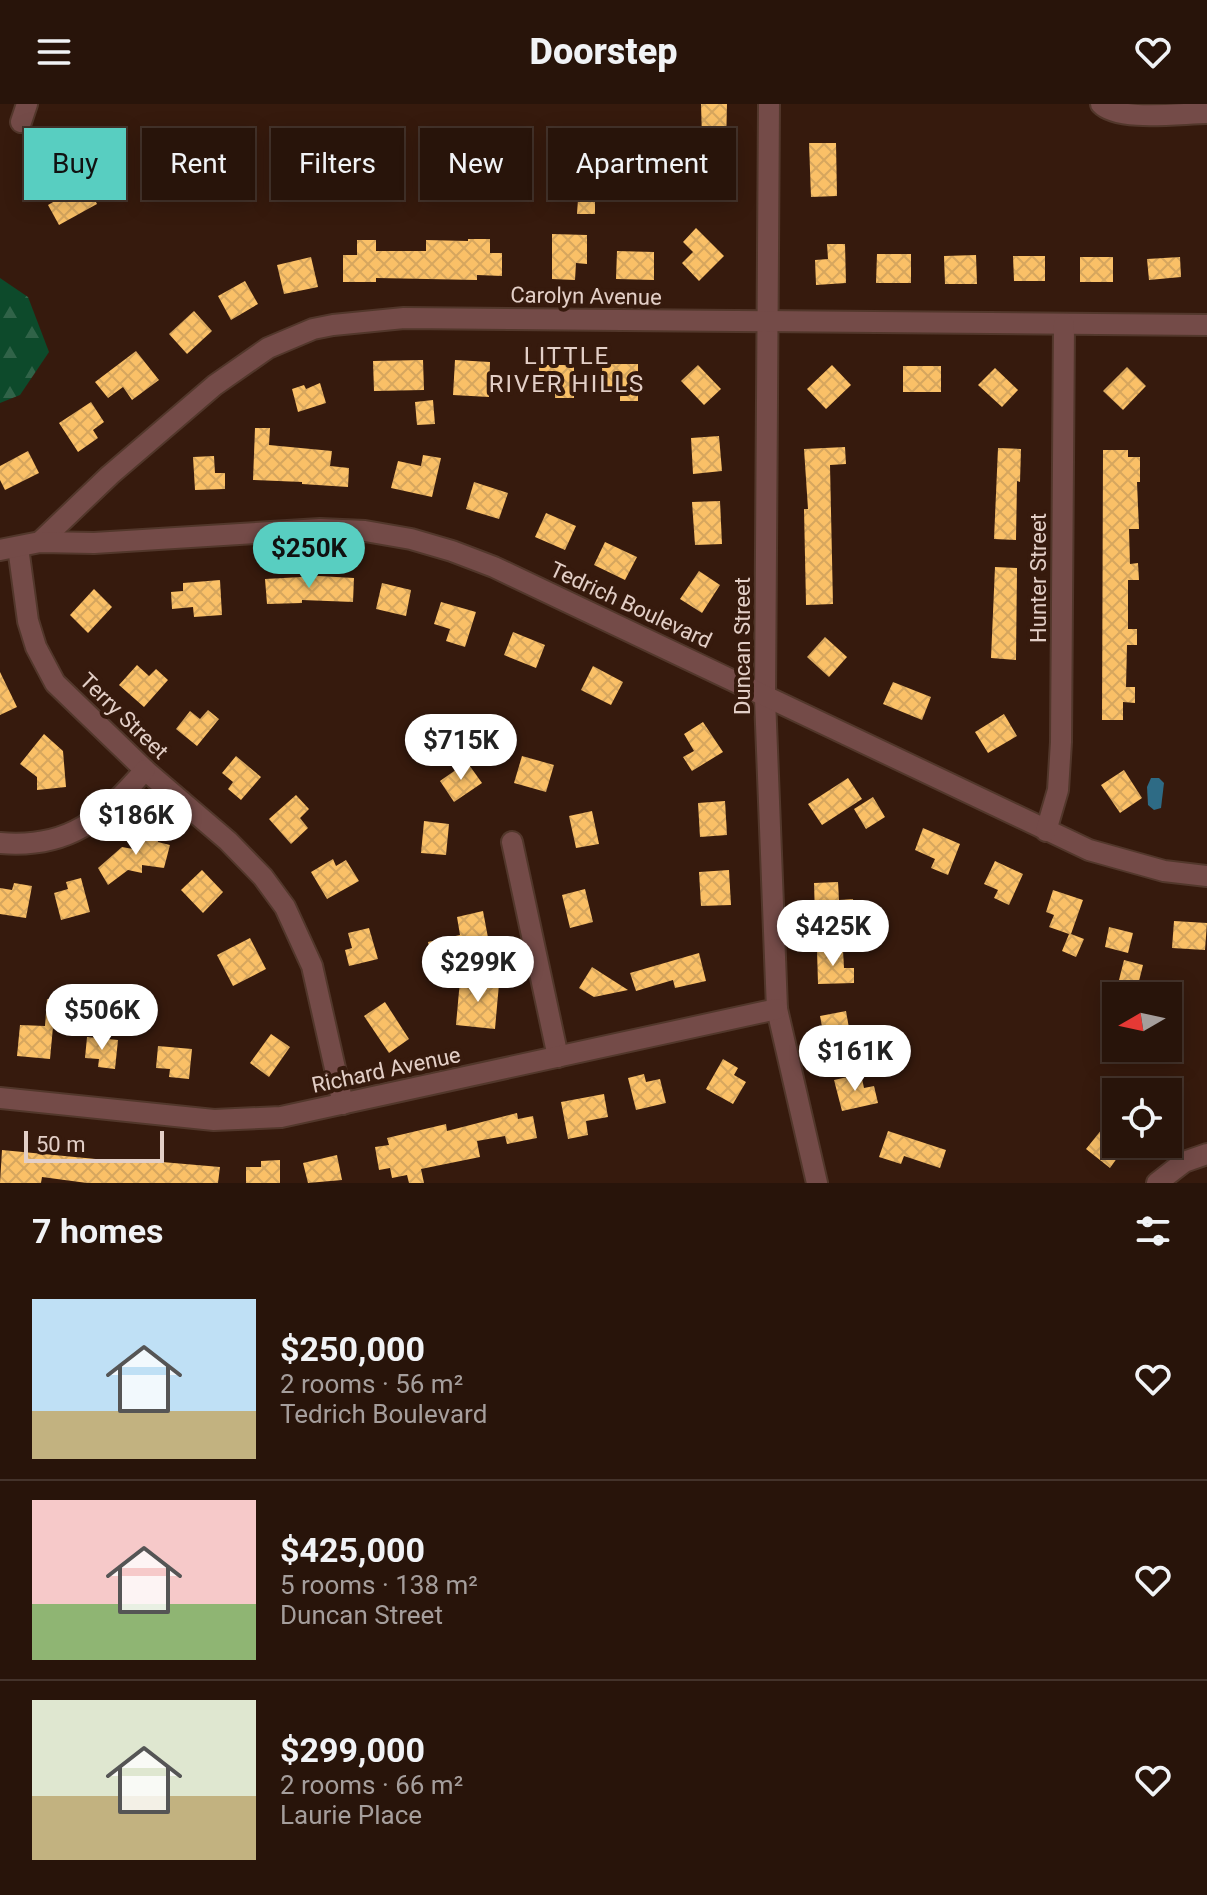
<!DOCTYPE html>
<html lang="en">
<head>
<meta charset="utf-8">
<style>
	body { margin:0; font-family:Roboto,sans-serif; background:#342118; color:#f1f3f6; height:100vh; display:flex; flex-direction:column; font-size:30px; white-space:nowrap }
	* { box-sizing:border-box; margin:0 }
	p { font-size:26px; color:#a59e9c }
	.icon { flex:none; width:44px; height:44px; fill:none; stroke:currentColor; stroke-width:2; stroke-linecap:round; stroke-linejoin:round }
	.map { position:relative; height:1079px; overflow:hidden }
	.sheet { display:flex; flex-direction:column; background:#28140a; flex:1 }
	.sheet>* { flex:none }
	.guide { position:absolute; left:24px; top:24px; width:800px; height:72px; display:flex; gap:16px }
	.needle { width:52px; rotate:261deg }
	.fabs { position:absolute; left:1102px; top:878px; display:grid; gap:16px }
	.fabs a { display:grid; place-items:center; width:80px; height:80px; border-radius:0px; background:#28140a; box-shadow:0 4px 20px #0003,0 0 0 2px #44332b; font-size:40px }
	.scale { position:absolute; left:24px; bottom:20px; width:140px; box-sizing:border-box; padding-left:8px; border:4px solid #e3cfc7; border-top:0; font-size:22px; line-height:28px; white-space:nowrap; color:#e3cfc7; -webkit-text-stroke:6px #361a0d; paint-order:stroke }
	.price { position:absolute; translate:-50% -68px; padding:0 18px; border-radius:28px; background:#fff; color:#222; font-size:26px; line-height:52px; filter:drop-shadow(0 2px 4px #0008) }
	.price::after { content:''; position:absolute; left:50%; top:48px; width:24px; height:18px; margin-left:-12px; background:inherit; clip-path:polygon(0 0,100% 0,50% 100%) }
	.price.selected { background:#58cec1; color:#111 }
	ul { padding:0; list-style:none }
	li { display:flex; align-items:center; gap:24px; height:200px; padding:0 32px }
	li+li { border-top:2px solid #44332b }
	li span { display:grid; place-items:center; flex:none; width:224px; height:160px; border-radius:0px; color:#555 }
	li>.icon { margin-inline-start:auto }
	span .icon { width:96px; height:96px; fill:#fffc; stroke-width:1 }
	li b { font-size:34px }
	h2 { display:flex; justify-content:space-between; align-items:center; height:96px; padding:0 32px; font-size:34px }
	.chip { padding:0 28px; border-radius:0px; background:#28140a; box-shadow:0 4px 20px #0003,0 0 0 2px #44332b; font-size:28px; line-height:72px }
	.chip.selected { background:#58cec1; color:#111 }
	header { display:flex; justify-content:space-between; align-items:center; height:104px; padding:0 32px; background:#28140a; font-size:36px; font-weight:800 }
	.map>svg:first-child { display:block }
	.forest { fill:url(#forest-firs) }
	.water { fill:#2e6b85 }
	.building { fill:url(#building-cross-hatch) }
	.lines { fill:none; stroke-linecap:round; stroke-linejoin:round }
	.minor-casing { stroke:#52372b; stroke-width:24 }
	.minor { stroke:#744b48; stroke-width:20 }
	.labels { text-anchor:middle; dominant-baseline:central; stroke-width:8; stroke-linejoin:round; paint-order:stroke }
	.street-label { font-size:22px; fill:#e3cfc7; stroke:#361a0d }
	.neighbourhood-label { font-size:24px; letter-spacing:2px; fill:#e3cfc7; stroke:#361a0d }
</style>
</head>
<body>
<header><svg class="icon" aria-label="menu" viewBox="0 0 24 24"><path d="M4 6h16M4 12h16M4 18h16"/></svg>Doorstep<svg class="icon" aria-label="heart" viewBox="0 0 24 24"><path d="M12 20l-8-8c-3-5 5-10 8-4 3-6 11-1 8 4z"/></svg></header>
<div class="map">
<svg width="1207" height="1079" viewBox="0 0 1207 1079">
	<defs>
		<pattern id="forest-firs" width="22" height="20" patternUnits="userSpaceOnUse" patternTransform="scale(2)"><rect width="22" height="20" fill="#0d4a2b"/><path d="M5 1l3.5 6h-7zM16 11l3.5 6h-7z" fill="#306348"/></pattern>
		<pattern id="building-cross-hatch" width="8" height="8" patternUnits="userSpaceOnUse" patternTransform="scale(2)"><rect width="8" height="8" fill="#fac067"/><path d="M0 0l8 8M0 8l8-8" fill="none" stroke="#d6a65e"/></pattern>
	</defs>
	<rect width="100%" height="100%" fill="#361a0d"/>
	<polygon class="forest" points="0,174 28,193 49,248 20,291 0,299"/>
	<polygon class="water" points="1151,674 1159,674 1164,679 1161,704 1154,706 1148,701 1147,683"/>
	<g class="building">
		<polygon points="701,0 727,0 725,83 697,82 698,50 688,50 688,34 702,34"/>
		<polygon points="598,23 617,42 580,79 561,61"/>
		<polygon points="468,31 490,60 456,83 448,72 451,69 439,53"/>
		<polygon points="809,39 836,39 837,92 811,93"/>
		<polygon points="86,79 97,100 59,121 48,101"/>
		<polygon points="578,95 595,95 595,110 577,110"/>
		<polygon points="696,124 724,152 699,177 682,159 693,148 683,138"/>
		<polygon points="552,130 587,131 587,160 576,159 575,176 552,175"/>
		<polygon points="468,135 490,135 490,149 502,149 502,172 477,171 477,176 376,174 376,178 343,178 343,151 357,151 357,136 376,136 376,147 426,147 426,136 468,137"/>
		<polygon points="827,140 845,140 846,179 816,181 815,156 828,155"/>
		<polygon points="617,147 654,148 654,176 616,175"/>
		<polygon points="877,150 911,150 911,179 876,179"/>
		<polygon points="976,151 977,180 945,180 944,152"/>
		<polygon points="1013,152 1045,152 1045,177 1014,177"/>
		<polygon points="311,153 318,183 284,190 277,161"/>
		<rect x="1080" y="153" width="33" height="25"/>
		<polygon points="1180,153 1181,173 1149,176 1147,155"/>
		<polygon points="245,177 258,200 231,216 218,192"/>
		<polygon points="194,207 212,227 187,250 169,230"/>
		<polygon points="136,247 159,276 132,296 123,283 108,294 95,278"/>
		<polygon points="423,256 424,286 374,287 373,257"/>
		<polygon points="455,256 490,258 489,293 453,291"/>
		<polygon points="602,260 638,260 638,297 620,297 620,285 602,284"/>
		<polygon points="539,261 574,261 574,294 555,294 555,283 539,283"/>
		<polygon points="698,261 721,285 704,301 681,277"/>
		<polygon points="832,261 851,281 826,305 807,285"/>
		<rect x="903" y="262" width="38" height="26"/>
		<polygon points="1127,263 1146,282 1123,306 1103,287"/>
		<polygon points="995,264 1018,286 1002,303 978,281"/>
		<polygon points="320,279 326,299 298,308 292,285 304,281 306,285"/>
		<polygon points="433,296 435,320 417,321 415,298"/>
		<polygon points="91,298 104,318 93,326 98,334 78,348 59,319"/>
		<polygon points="255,324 270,324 269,341 332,347 330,362 349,364 348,383 302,380 302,378 253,376"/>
		<polygon points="719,332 722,367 693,370 691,334"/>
		<polygon points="845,343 846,360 830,361 833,500 806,501 804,405 808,405 804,345"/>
		<polygon points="998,344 1021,345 1020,378 1017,377 1016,436 994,435"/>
		<polygon points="1103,346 1128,346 1128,353 1140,353 1140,378 1137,378 1139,425 1129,425 1130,460 1138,459 1139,476 1128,476 1128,525 1137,525 1137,541 1127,541 1126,583 1135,583 1135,599 1123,598 1123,616 1102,616"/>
		<polygon points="28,347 39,369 5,386 0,376 0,362"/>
		<polygon points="423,351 441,354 432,393 391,384 398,357 421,362"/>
		<polygon points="214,352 215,369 225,369 225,385 195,386 193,353"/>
		<polygon points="474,378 508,389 499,415 466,405"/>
		<polygon points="720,397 722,440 695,441 692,398"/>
		<polygon points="546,409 576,422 565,446 535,433"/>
		<polygon points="605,438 637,453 625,476 594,461"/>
		<polygon points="995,463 1017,464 1016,556 991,554"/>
		<polygon points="699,467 720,481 702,509 680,495"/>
		<polygon points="319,472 354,474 353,498 302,496 302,499 267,500 265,475"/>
		<polygon points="220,476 222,511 194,513 193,503 172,505 171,488 183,487 183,479"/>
		<polygon points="382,479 411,486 406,512 376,505"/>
		<polygon points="94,485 112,503 88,529 70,511"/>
		<polygon points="441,498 476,508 465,543 446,537 450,525 434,520"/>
		<polygon points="513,528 545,541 536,564 504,551"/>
		<polygon points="825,533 847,553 829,573 807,553"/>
		<polygon points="137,561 149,572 156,565 168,576 144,603 119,581"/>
		<polygon points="593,562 623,578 611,601 581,586"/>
		<polygon points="0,568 17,603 0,611"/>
		<polygon points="893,578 931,593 922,616 883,600"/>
		<polygon points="208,606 219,615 197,642 176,625 190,607 200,615"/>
		<polygon points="1004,610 1017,632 988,649 975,628"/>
		<polygon points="703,618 723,648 692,667 683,653 694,647 684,630"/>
		<polygon points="44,630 63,647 66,683 37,686 37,673 20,660"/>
		<polygon points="236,652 261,673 241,696 228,685 233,678 222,669"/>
		<polygon points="522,652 554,661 546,688 514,679"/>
		<polygon points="467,658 482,679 454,698 440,677"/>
		<polygon points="1124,666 1142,694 1120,709 1101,681"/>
		<polygon points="848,674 862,695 822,721 808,700"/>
		<polygon points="296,691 309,705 300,714 308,724 291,740 269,715"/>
		<polygon points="873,693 885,713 866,725 854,705"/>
		<polygon points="725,697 727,731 700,733 698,699"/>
		<polygon points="592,707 599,740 576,744 569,712"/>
		<polygon points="424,717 449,720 446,751 421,749"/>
		<polygon points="923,724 960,740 948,771 931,764 935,755 915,746"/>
		<polygon points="146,726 159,728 158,738 170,741 164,764 142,761 142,769 128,766 108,781 98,764 122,743 133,745 135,735 144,735"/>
		<polygon points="333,755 336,762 346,756 359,777 327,795 311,768"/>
		<polygon points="995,757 1023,770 1009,801 994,794 998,786 984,780"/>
		<polygon points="202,766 223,788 203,809 181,786"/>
		<polygon points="729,766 731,801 701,802 699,768"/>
		<polygon points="81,774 90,808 61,816 54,789 68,785 66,778"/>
		<polygon points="838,778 839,796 853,795 854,811 815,813 814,779"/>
		<polygon points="14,779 32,782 26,814 0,810 0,784 12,786"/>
		<polygon points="585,785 593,818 570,824 562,791"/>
		<polygon points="1053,786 1083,796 1071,830 1084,835 1076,853 1062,847 1069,830 1049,823 1054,811 1046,808"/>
		<polygon points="483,807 489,839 431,851 428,838 460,831 457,813"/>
		<polygon points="1174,817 1207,819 1205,846 1172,844"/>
		<polygon points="1109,823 1133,829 1128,849 1105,843"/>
		<polygon points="369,824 378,855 349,862 345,846 352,844 348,829"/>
		<polygon points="250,834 266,865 233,882 217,851"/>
		<polygon points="817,846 843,846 844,864 854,864 854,879 818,880"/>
		<polygon points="699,849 706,877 675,884 673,876 636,887 630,869"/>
		<polygon points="1124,856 1143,861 1138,881 1119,876"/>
		<polygon points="592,863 628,886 594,893 579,884"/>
		<polygon points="460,876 499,880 495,925 456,921"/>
		<polygon points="47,895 71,896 69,924 53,923 50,955 17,952 20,921 45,922"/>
		<polygon points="385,898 409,935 389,949 364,912"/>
		<polygon points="846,907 849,924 859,922 862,936 826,943 820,912"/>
		<polygon points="271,930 290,943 269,973 250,959"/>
		<polygon points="87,933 118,936 115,965 98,963 99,955 85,954"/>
		<polygon points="158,942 192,945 189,975 169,973 170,965 156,964"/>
		<polygon points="723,955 738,964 734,971 746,978 733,1000 706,985"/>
		<polygon points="644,970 646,978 660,975 666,999 636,1006 628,974"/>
		<polygon points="861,970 864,984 874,982 878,999 842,1007 834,976"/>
		<polygon points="604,990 608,1013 586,1017 588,1031 568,1035 561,998"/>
		<polygon points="517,1009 518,1015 533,1012 537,1034 507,1040 505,1032 477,1037 480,1053 421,1065 424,1079 409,1079 407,1071 392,1074 390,1064 379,1066 375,1043 389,1041 387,1034 446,1020 447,1027"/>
		<polygon points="1106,1020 1116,1028 1116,1047 1120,1050 1110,1064 1086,1045"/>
		<polygon points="888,1027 946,1046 940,1064 904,1052 901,1060 879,1053"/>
		<polygon points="2,1046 127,1058 127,1055 220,1063 218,1079 87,1079 42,1073 41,1079 0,1079"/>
		<polygon points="337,1051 342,1076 308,1079 303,1059"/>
		<polygon points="280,1056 280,1079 246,1079 246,1063 261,1063 261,1057"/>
	</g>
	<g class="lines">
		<g class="minor-casing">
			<g id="minor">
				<polyline points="769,0 765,594 777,905 817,1079"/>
				<path d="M1101 0C1118 18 1182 9 1207 9"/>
				<polyline points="21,18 27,0"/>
				<polyline points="40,438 110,371 215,281 268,244 313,225 333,221 404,214 1207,221"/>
				<polyline points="18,443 28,517 36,543 55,579 145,666 228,737 263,773 285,803 312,862 343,1000"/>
				<polyline points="0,446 40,438 94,439 320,425 365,427 411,435 452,447 494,463 1089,746 1164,767 1207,772"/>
				<polyline points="1046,727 1058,686 1061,638 1064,220"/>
				<polyline points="512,738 558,953"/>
				<path d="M0 739C69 745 102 715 145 666"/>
				<polyline points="0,994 214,1016 281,1013 777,905"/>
				<polyline points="1157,1079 1184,1058 1207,1050"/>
			</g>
		</g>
		<use href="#minor" class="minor"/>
	</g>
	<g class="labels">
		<g class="street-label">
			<text transform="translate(586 192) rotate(1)">Carolyn Avenue</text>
			<text transform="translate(1038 474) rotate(-90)">Hunter Street</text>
			<text transform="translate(631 501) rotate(25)">Tedrich Boulevard</text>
			<text transform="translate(742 542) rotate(-90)">Duncan Street</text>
			<text transform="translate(124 612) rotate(44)">Terry Street</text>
			<text transform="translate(386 966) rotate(-12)">Richard Avenue</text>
		</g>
		<g class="neighbourhood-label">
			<text x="567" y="252">LITTLE<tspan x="567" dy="28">RIVER HILLS</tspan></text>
		</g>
	</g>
</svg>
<div class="fabs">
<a><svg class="needle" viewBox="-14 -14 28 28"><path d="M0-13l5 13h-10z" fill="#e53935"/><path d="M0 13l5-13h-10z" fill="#a59e9c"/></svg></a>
<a><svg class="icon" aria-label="locate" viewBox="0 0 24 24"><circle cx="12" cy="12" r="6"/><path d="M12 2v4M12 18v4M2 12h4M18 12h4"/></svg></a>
</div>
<div class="scale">50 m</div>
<b class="price selected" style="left:309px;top:486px">$250K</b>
<b class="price" style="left:461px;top:678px">$715K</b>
<b class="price" style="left:136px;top:753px">$186K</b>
<b class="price" style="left:833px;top:864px">$425K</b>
<b class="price" style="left:478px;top:900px">$299K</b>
<b class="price" style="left:102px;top:948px">$506K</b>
<b class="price" style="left:855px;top:989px">$161K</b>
<div class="guide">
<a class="chip selected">Buy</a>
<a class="chip">Rent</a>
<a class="chip">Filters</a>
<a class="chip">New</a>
<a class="chip">Apartment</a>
</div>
</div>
<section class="sheet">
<h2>7 homes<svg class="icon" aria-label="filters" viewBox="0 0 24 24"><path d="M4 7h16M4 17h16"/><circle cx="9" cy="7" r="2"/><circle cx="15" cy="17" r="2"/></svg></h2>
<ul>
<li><span style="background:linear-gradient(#bfe0f5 70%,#c2b280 0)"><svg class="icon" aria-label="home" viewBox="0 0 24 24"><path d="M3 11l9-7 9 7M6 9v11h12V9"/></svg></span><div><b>$250,000</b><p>2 rooms · 56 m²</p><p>Tedrich Boulevard</p></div><svg class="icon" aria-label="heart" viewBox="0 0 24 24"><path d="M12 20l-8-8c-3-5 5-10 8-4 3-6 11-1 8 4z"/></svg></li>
<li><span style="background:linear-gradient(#f6c9c9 65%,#8fb573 0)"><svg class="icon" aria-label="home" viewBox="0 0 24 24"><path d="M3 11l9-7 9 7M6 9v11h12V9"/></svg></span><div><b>$425,000</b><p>5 rooms · 138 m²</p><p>Duncan Street</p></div><svg class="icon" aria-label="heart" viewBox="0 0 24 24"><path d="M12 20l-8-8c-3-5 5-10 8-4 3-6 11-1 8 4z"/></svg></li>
<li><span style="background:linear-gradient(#dfe7d0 60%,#c2b280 0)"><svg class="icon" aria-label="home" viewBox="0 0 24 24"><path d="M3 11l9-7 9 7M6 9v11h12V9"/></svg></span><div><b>$299,000</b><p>2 rooms · 66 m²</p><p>Laurie Place</p></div><svg class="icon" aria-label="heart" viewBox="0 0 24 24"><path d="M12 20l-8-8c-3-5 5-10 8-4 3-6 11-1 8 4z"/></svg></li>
</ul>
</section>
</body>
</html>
